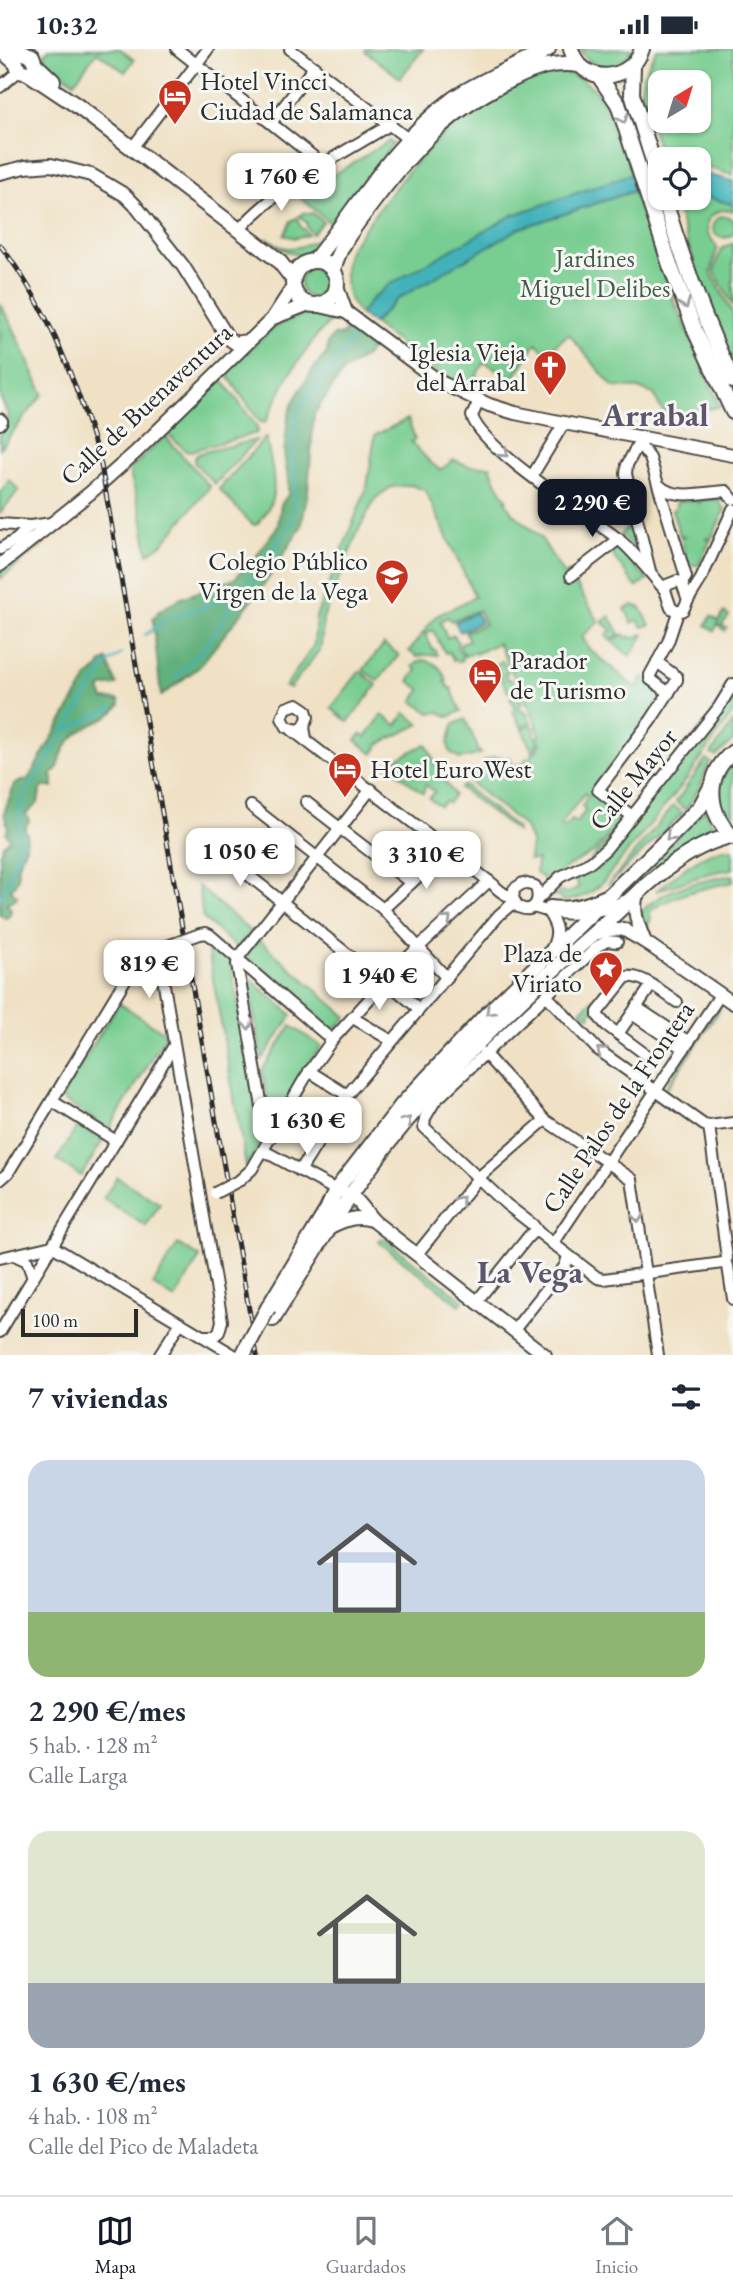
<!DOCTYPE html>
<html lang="es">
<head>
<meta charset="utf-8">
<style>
	body { margin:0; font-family:"EB Garamond",serif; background:#f6f6f7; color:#1f2937; height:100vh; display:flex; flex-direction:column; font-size:26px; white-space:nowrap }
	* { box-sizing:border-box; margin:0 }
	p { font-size:23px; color:#747a83 }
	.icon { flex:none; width:38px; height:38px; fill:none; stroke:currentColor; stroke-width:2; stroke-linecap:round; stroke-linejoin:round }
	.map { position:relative; height:1306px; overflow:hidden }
	.details { display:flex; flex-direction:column; background:#fff; flex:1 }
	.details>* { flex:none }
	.needle { width:46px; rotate:38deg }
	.buttons { position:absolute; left:648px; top:21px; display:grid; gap:14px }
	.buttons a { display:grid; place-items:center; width:63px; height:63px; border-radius:14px; background:#fff; box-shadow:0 2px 5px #0004; font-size:35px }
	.scale { position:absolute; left:21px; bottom:18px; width:117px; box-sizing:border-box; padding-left:7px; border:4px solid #2b2b2b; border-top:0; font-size:19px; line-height:24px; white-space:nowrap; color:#2b2b2b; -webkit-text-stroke:5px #f6f6f2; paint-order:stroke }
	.price { position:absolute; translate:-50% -60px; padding:0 16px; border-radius:14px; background:#fff; color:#222; font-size:23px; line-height:46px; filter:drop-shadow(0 2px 4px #0008) }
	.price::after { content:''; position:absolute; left:50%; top:42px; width:21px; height:16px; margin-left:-10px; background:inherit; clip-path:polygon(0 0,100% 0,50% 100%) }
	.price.selected { background:#111827; color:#fff }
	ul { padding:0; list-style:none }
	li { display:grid; align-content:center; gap:14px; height:371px; padding:0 28px }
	li span { display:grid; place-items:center; height:217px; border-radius:21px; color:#555 }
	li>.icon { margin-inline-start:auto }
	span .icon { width:126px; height:126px; fill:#fffc; stroke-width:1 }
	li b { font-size:30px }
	h2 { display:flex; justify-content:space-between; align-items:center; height:84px; padding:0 28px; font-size:30px }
	.status { display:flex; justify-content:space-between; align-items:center; height:49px; padding:0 35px; background:#fff; direction:ltr }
	.status svg { height:19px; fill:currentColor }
	.menu { display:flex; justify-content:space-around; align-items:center; height:98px; border-top:2px solid #e0e1e3; background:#fff; font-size:19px; color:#747a83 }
	.menu a { display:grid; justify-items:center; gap:4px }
	.menu .selected { color:#111827 }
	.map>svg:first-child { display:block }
	.green { fill:#78cd91; stroke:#527c5e; stroke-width:2; fill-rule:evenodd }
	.forest { fill:#62b07b; stroke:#466e53; stroke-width:2 }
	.water { fill:#42b2ba; stroke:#366e72; stroke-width:2 }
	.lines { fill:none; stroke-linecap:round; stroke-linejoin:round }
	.stream { stroke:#42b2ba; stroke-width:2.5 }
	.minor-casing { stroke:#494642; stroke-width:14 }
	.major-casing { stroke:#494642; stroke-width:16 }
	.highway-casing { stroke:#494642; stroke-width:18 }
	.minor { stroke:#fff; stroke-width:10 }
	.major { stroke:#fff; stroke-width:12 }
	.highway { stroke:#fff; stroke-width:14 }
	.rail-casing { stroke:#2b2b2b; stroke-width:5 }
	.rail { stroke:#f6f6f2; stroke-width:2.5; stroke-dasharray:8; stroke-linecap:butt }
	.minor-bridge-casing { stroke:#494642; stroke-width:14; stroke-linecap:butt }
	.highway-bridge-casing { stroke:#494642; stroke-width:18; stroke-linecap:butt }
	.minor-bridge { stroke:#fff; stroke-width:10 }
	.highway-bridge { stroke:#fff; stroke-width:14 }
	.oneway { stroke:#a0a0a0 }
	.labels { text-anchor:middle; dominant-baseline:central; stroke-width:6; stroke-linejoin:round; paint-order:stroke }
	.poi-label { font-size:26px; fill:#2b2b2b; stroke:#f6f6f2; text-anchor:start }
	.park-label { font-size:26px; fill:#425c4a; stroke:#f6f6f2 }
	.street-label { font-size:26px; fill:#2b2b2b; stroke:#f6f6f2 }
	.district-label { font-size:33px; font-weight:bold; fill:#5f566e; stroke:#f6f6f2 }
</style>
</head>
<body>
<div class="status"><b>10:32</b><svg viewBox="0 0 49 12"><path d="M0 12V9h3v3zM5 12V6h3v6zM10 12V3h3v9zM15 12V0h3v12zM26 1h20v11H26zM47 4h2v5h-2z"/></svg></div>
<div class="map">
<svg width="733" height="1306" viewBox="0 0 733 1306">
	<rect width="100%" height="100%" fill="#f6f6f2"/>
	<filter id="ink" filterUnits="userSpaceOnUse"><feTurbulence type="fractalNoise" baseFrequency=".0143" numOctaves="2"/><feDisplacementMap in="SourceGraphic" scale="14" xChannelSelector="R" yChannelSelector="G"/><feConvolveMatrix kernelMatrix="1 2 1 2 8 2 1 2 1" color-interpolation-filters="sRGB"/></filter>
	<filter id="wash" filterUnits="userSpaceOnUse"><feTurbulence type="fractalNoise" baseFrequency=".00686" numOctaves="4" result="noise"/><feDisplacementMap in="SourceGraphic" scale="28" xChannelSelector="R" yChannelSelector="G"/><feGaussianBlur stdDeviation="1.57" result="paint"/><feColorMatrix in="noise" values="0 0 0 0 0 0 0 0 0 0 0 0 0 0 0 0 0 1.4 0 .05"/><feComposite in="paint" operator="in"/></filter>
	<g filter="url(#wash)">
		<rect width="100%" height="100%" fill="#f0e1c5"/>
		<g class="green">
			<polygon points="49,0 120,0 134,11 125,23 97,3 74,33 43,8"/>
			<polygon points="366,0 423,0 400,29 365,2"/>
			<path d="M580 0H632C621 24 592 23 580 0Z"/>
			<path d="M657 0H733V126L698 116V110H676L660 106 641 41 643 26ZM660 33H698V72H660Z"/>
			<path d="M557 23C609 28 619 85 632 126L513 166 371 251 360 265C343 250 342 218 350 199 393 140 434 79 501 44 519 35 537 27 557 23Z"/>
			<polygon points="389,92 393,95 330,174 294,143 306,136 309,141"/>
			<path d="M637 141 673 249 720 357C707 360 673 371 662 361 659 358 656 349 654 345L637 339 613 338 569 285 546 304 536 294 513 330 484 313 468 341 433 320 373 275 396 251 518 180Z"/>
			<path d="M698 145 733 156V162C719 158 703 167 708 184 710 190 715 193 717 199L711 223 733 265V313L703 241 673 149H698Z"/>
			<polygon points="305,163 308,165 313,164 323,173 312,185 307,178 307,174 299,167"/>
			<circle cx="724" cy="178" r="11"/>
			<polygon points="297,169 301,179 304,180 308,186 295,189 284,186 291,172"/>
			<path d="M322 187 324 189C302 215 290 206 267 189 272 191 277 196 282 198 295 202 312 194 322 187Z"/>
			<polygon points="733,194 733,257 714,222 721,200"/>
			<circle cx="315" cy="234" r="15"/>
			<polygon points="0,255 12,276 43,345 0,399 0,384 7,372 8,365 0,348"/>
			<path d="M315 264 335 268 317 286 289 326 265 374 259 372 226 324C251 299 276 267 315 264Z"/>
			<polygon points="221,329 257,378 257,384 187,403 167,384"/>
			<path d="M408 370 415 390 411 393 430 413 440 421 454 411 469 417H490L496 433 507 451 505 452 512 463 541 489 564 526 569 524 599 573 582 587 589 600 636 639 643 628 663 645 650 666 591 741 595 747 623 769 594 803 568 817 549 831H546L536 824 537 811H529L531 793 525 778 472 735 469 730 472 726 487 718 484 712 496 707 498 709 502 707 504 710 509 708 514 717 526 713 525 710 533 707 532 704 539 700 538 697 541 695 538 688 540 686 536 678 538 677 498 594 475 605 474 603 467 606 460 601 461 594 469 591 465 583 485 575 479 561 451 572 448 568 440 572 447 589 454 586 458 594 457 601 465 607 461 608 462 611 458 613 456 610 453 611 449 603 445 604 433 581 425 585 433 601H435L438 606H423L417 608 409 602 436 567 475 548 425 441 411 436 391 438 376 449 359 480 323 569 321 599 290 639 285 638 314 596 316 568 367 438 375 386ZM585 744 588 747 582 757 586 761 576 774 572 771 564 779 560 776Z"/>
			<polygon points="165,387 210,438 163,494 148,505 142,468 129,421"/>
			<path d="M266 388C272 421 284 448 256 476L252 475 219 440Z"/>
			<polygon points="256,391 215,435 194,413 194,409 200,404"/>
			<polygon points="9,431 19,441 0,464 0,445"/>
			<polygon points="719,450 722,458 725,460 711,490 707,489 710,492 699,516 689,516 681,489 684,487 680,487 672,461 675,460 677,452 696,451 697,454 700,454 699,451"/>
			<polygon points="630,475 632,477 639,504 620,486"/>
			<polygon points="38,492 44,495 0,530 0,522"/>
			<polygon points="616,500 620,501 648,531 636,538 611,504"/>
			<polygon points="633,556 641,559 650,576 643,578 638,571 632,574 625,560"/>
			<polygon points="724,563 729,567 722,576 727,579 725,582 718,575 714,582 706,576 711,567 719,572"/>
			<polygon points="610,567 620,585 610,591 606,587 611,581 602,573"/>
			<polygon points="624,585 627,589 631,587 633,590 643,585 644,586 630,607 611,592"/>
			<polygon points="384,595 399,606 378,632 363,621"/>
			<path d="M421 611C436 612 441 619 447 631L445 632 449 639H451L461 662 449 668 439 663 430 664 413 652 421 641 409 632 417 621 413 617Z"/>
			<polygon points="502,612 508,623 505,625 508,631 511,630 515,640 508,643 495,616"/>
			<polygon points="360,622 377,636 348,673 331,659"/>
			<path d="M733 640V664L680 739 601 835C589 847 578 851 561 852L560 848H554L558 843 569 844 579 838 574 827 582 822Z"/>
			<polygon points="518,645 522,654 519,657 522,663 525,662 531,673 521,678 513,662 516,660 510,649"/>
			<polygon points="405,664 420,675 377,696 378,699 373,705 356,691 361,685 366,688 382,666 397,676"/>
			<polygon points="465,670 476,694 477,703 480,702 481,705 460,710 450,703 448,695 453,676"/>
			<polygon points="733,673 733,692 716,707 711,705"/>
			<polygon points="532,675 538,695 535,696 537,700 532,702 522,680"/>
			<polygon points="426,695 442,728 454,746 448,754 445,752 440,757 429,749 435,743 426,736 423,744 386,715"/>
			<polygon points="706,710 710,713 699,740 686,761 676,753"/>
			<path d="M733 712V779C715 755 713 736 733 712Z"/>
			<polygon points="464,736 517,780 517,783 460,739"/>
			<polygon points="673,757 683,764 608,836"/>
			<polygon points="705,760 714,780 696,791 620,850 609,855"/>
			<path d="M724 800 733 801V820L710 824 656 842C677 826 698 805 724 800Z"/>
			<path d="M733 826V833C704 839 673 845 649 863L651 869 647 879 641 864C661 838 703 832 733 826Z"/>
			<polygon points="198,837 251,883 237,899 203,869"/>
			<polygon points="206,890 230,910 262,1091 246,1117"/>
			<polygon points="259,891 347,968 332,983 246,907"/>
			<polygon points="631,919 638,921 636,923 628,922 621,927 590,964 591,966 589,968 581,962 625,921"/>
			<polygon points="247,927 292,966 262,1010"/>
			<polygon points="119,954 165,984 165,988 109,1080 64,1052 63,1045"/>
			<polygon points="718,959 720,960 667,1040 665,1039"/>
			<polygon points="291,977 321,997 302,1024 275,1070 271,1067 262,1021"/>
			<polygon points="78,1076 103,1091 81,1127 57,1111"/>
			<polygon points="117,1128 160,1155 146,1177 103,1150"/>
			<polygon points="383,1189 459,1248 463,1252 460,1256 379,1193"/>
			<polygon points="178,1195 200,1208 175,1250 153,1236"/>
		</g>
		<g class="forest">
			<polygon points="351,275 368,290 373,298 366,307 343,323 314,365 308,442 301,478 266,533 199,618 161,647 153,570 159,562 179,550 234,530 256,508 270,487 278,477 281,455 288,446 288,431 284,404 288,369 293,353 313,320 327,304 328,294 334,286 342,286"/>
			<path d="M107 611 117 636 103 638 100 641 104 650 119 651 120 656C102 678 79 673 64 701 61 707 59 710 59 717L51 727 53 729V738H43L40 742 38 754 26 765 29 772 24 781 27 783 26 797 17 818C20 826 17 834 11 841L17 847 16 850 6 854 11 860 10 866 6 869 0 866V803L2 801V797L10 790 6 784 8 779 4 764C6 759 13 736 16 735 20 732 24 732 28 730L88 628 98 620 101 614Z"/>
		</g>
		<g class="water">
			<polygon points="649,119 655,135 518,180 396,251 373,275 360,265 371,251 387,237 513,166"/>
			<polygon points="698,123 733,132 733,156 698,145"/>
			<polygon points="476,563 481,573 460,583 455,573"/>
		</g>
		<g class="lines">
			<g class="stream">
				<polyline points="145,586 166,571 229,549 255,529 292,474 295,437 292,399 297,365 361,277"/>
				<path d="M175 628C206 600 218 583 237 545"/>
				<polyline points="66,681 112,659"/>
				<polyline points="0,849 10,829 19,797 21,752 106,616 121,605"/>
			</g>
		</g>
	</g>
	<g filter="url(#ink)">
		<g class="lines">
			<g class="minor-casing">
				<g id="minor">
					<polyline points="177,0 315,109 322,117"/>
					<polyline points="290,0 408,90"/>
					<polyline points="0,38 19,22"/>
					<polyline points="271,74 314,18"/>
					<polyline points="132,99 208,0"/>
					<path d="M239 181C280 135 339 107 391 75"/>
					<path d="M479 352 472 367C482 400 586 465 617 489 635 503 649 523 665 541"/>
					<polyline points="0,370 2,372 0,375"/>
					<polyline points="640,391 627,416 626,425 650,522"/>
					<polyline points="639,395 650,409 686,528 682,534"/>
					<polyline points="532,427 564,374"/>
					<path d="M659 436C674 452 705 443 726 442L733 450"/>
					<polyline points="0,475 30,477 52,474"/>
					<polyline points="0,500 17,490 30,477"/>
					<polyline points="571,527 619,490"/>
					<polygon points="677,532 682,534 688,551 683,561 678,563 671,559 665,541 667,536"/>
					<polyline points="688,551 701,530 733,460"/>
					<polyline points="669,644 650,630 650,626 668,593 678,563"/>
					<polyline points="304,678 298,681 287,678 282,669 286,659 297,655 306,661 308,668 304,678 306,690"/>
					<path d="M292 681 494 836C500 844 506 845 513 850 520 857 511 855 521 859 536 865 541 848 535 837L523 834 514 840 513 851"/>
					<polyline points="306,753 411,834"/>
					<polyline points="251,757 383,860 446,928"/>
					<polyline points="632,767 598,741 651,671 677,631 677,628 657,613"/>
					<polyline points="217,801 351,908 383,936"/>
					<polyline points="538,850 560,828 591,813 606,800 719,658 733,635"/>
					<path d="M550 857C570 860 588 854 606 846"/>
					<path d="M533 858C565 869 594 867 624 852"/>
					<polyline points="383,860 448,800"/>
					<path d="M548 863C557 877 559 884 552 899"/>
					<polyline points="200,885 206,884 210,886 332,991"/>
					<polyline points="617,893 607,892 598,897 435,1052 425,1069 424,1078 506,1155 533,1176 538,1183 598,1229 604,1230 723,1214"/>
					<polyline points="158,901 222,1272 219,1283 214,1287 202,1287"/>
					<polyline points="238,909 371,740"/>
					<polyline points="238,909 237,915 268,1092"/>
					<polyline points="386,932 419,960"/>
					<polyline points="547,947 597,1000 704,1076 709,1077 733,1074"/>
					<polyline points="636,958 689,993"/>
					<polyline points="632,965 684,1000"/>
					<polyline points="353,969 392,992"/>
					<polyline points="618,985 651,937"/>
					<polyline points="484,1004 545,1071 632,1130 658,1306"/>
					<path d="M645 1005 606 976 598 967V963L626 928C643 925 663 944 677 953"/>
					<polyline points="309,1022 347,1046"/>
					<polyline points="52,1052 116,1092"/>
					<polyline points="709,1077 727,1209"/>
					<polyline points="264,1102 336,1141"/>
					<polyline points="300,1122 347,1046 499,866 514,853"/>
					<polyline points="0,1131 8,1124 139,908 173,895"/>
					<polyline points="240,1131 252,1120 305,1029 332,991 403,913 489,832"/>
					<polyline points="553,1195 720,946"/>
					<polyline points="52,1197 234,1306"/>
					<polyline points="417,1205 478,1129 545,1071"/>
					<polyline points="14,1206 27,1212 33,1229"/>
					<polyline points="0,1209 52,1197"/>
					<polyline points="728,1217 733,1250"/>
					<polyline points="477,1252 528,1188 533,1183 538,1183"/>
					<polyline points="514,1281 565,1217 568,1207"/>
					<polyline points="0,1283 173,998"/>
					<polyline points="160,1306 180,1274"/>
				</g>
			</g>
			<g class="major-casing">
				<g id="major">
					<polyline points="0,124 25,118 51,116 91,126 125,146 135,156 183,217 228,289 235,294 248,292"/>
					<polyline points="337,238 346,263"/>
					<polyline points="316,256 346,263 440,333 489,356 515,364 564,374 733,406"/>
					<polyline points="276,268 309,255"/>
					<polyline points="0,516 90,444 136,403 272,270 293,238"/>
					<path d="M637 845C632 862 638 876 645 893"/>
					<polyline points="595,885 608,881 623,880 645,893 733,954"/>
					<path d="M343 1143C359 1148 364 1162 375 1173L545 1306"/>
					<path d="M330 1178C345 1171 356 1166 372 1171"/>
				</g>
			</g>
			<g class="highway-casing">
				<g id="highway">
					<polyline points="0,0 16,14 19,22 28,24 76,56 278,211 293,230"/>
					<polyline points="14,0 32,7 35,15 53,32"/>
					<path d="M571 0C581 37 631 34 642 0"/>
					<polyline points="633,17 632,45 660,134"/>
					<polyline points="599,27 618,55 670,216 696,284 733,363"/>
					<path d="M664 149C683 212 705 273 733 332"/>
					<path d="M314 212C359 156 395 93 453 50 483 29 517 19 548 0"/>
					<circle cx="315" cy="234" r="22"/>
					<path d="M333 221C341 192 356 176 373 153 414 99 450 59 513 30 535 19 554 12 579 16"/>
					<path d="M733 703C704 726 707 764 733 788"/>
					<polyline points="268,1259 327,1161 336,1141 402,1056 485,967 679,779 700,758 712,736"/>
					<path d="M273 1270C316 1199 359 1127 413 1064 471 996 536 935 602 877 639 843 681 798 731 787"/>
					<polyline points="243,1306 248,1296"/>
				</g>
			</g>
			<use href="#minor" class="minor"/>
			<use href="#major" class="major"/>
			<use href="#highway" class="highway"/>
			<g class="rail-casing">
				<path id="rail" d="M0 196C50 260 78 338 101 416L257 1306"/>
			</g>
			<use href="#rail" class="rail"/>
			<g class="minor-bridge-casing">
				<g id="minor-bridge">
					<polyline points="173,895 200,885"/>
					<polyline points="215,1144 240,1131"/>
				</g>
			</g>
			<g class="highway-bridge-casing">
				<polyline id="highway-bridge" points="248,1296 268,1259"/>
			</g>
			<use href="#minor-bridge" class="minor-bridge"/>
			<use href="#highway-bridge" class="highway-bridge"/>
		</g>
		<defs><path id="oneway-chevron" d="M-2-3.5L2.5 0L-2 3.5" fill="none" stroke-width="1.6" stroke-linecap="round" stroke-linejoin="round" transform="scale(1.75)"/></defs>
		<g class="oneway">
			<use href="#oneway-chevron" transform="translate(623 70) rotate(71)"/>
			<use href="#oneway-chevron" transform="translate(685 255) rotate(69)"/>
			<use href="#oneway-chevron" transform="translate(504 404) rotate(43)"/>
			<use href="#oneway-chevron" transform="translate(670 788) rotate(137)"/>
			<use href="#oneway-chevron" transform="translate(447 871) rotate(-43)"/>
			<use href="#oneway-chevron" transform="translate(490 962) rotate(135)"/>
			<use href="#oneway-chevron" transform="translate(248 976) rotate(80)"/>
			<use href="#oneway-chevron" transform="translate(601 1002) rotate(-143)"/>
			<use href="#oneway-chevron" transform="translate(407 1072) rotate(-52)"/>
			<use href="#oneway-chevron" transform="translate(460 1151) rotate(-52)"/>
			<use href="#oneway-chevron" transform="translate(638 1169) rotate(82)"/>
		</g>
	</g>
	<defs>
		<g id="hotel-pin" transform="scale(1.75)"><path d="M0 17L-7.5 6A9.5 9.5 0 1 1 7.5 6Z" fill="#c8321e" stroke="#f6f6f2"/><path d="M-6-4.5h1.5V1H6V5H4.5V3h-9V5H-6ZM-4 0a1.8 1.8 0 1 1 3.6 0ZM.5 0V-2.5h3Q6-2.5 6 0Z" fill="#fff"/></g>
		<g id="church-pin" transform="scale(1.75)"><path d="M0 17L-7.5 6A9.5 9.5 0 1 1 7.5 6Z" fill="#c8321e" stroke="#f6f6f2"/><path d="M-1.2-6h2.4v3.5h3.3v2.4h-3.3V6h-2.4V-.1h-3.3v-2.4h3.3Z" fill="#fff"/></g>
		<g id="school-pin" transform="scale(1.75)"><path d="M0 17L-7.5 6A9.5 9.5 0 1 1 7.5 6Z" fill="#c8321e" stroke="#f6f6f2"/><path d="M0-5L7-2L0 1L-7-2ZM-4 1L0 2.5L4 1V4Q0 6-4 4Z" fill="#fff"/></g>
		<g id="sight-pin" transform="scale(1.75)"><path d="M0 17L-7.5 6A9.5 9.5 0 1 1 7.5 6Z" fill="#c8321e" stroke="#f6f6f2"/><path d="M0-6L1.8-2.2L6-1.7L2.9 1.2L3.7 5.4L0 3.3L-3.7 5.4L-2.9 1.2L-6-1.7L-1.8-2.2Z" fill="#fff"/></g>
	</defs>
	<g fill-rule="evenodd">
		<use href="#hotel-pin" x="175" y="47"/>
		<use href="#church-pin" x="550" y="318"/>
		<use href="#school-pin" x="392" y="527"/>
		<use href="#hotel-pin" x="485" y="626"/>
		<use href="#hotel-pin" x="345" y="720"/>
		<use href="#sight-pin" x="606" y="919"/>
	</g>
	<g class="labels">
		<g class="poi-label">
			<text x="200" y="32">Hotel Vincci<tspan x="200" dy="30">Ciudad de Salamanca</tspan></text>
			<text x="526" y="303" text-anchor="end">Iglesia Vieja<tspan x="526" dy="30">del Arrabal</tspan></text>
			<text x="368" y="512" text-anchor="end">Colegio Público<tspan x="368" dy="30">Virgen de la Vega</tspan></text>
			<text x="510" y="611">Parador<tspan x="510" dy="30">de Turismo</tspan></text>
			<text x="370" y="720">Hotel EuroWest</text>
			<text x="582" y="904" text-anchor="end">Plaza de<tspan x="582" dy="30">Viriato</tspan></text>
		</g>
		<g class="park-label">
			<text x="595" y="209">Jardines<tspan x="595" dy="30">Miguel Delibes</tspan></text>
		</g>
		<g class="street-label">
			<text transform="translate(146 355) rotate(-43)">Calle de Buenaventura</text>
			<text transform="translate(633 730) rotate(-51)">Calle Mayor</text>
			<text transform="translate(618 1058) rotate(-56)">Calle Palos de la Frontera</text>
		</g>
		<g class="district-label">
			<text x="655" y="365">Arrabal</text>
			<text x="530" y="1222">La Vega</text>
		</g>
	</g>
</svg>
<div class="buttons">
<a><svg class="needle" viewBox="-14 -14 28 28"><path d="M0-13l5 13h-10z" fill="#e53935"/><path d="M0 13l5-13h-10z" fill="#747a83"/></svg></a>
<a><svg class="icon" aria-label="locate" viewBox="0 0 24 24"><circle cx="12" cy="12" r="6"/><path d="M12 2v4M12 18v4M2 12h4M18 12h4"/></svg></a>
</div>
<div class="scale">100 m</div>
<b class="price" style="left:281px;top:164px">1 760 €</b>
<b class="price selected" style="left:592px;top:490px">2 290 €</b>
<b class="price" style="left:240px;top:839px">1 050 €</b>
<b class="price" style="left:426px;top:842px">3 310 €</b>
<b class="price" style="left:149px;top:951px">819 €</b>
<b class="price" style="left:379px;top:963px">1 940 €</b>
<b class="price" style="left:307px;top:1108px">1 630 €</b>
</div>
<section class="details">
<h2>7 viviendas<svg class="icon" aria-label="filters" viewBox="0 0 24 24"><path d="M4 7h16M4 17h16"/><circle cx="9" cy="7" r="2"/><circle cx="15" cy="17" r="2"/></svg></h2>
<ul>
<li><span style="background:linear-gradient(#c9d6e8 70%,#8fb573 0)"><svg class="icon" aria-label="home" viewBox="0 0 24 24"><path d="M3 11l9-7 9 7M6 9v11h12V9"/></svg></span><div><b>2 290 €/mes</b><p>5 hab. · 128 m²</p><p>Calle Larga</p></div></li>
<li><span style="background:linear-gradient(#dfe7d0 70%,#9aa5b1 0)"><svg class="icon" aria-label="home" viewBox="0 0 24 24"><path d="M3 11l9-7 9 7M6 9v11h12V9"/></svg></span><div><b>1 630 €/mes</b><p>4 hab. · 108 m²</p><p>Calle del Pico de Maladeta</p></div></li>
</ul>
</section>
<nav class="menu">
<a class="selected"><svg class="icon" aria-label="map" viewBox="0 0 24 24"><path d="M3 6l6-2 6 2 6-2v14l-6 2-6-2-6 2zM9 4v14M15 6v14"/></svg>Mapa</a>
<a><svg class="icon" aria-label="saved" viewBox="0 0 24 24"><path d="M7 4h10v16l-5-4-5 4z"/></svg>Guardados</a>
<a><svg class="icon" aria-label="home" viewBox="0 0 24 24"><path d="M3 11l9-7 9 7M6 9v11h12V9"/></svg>Inicio</a>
</nav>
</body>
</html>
